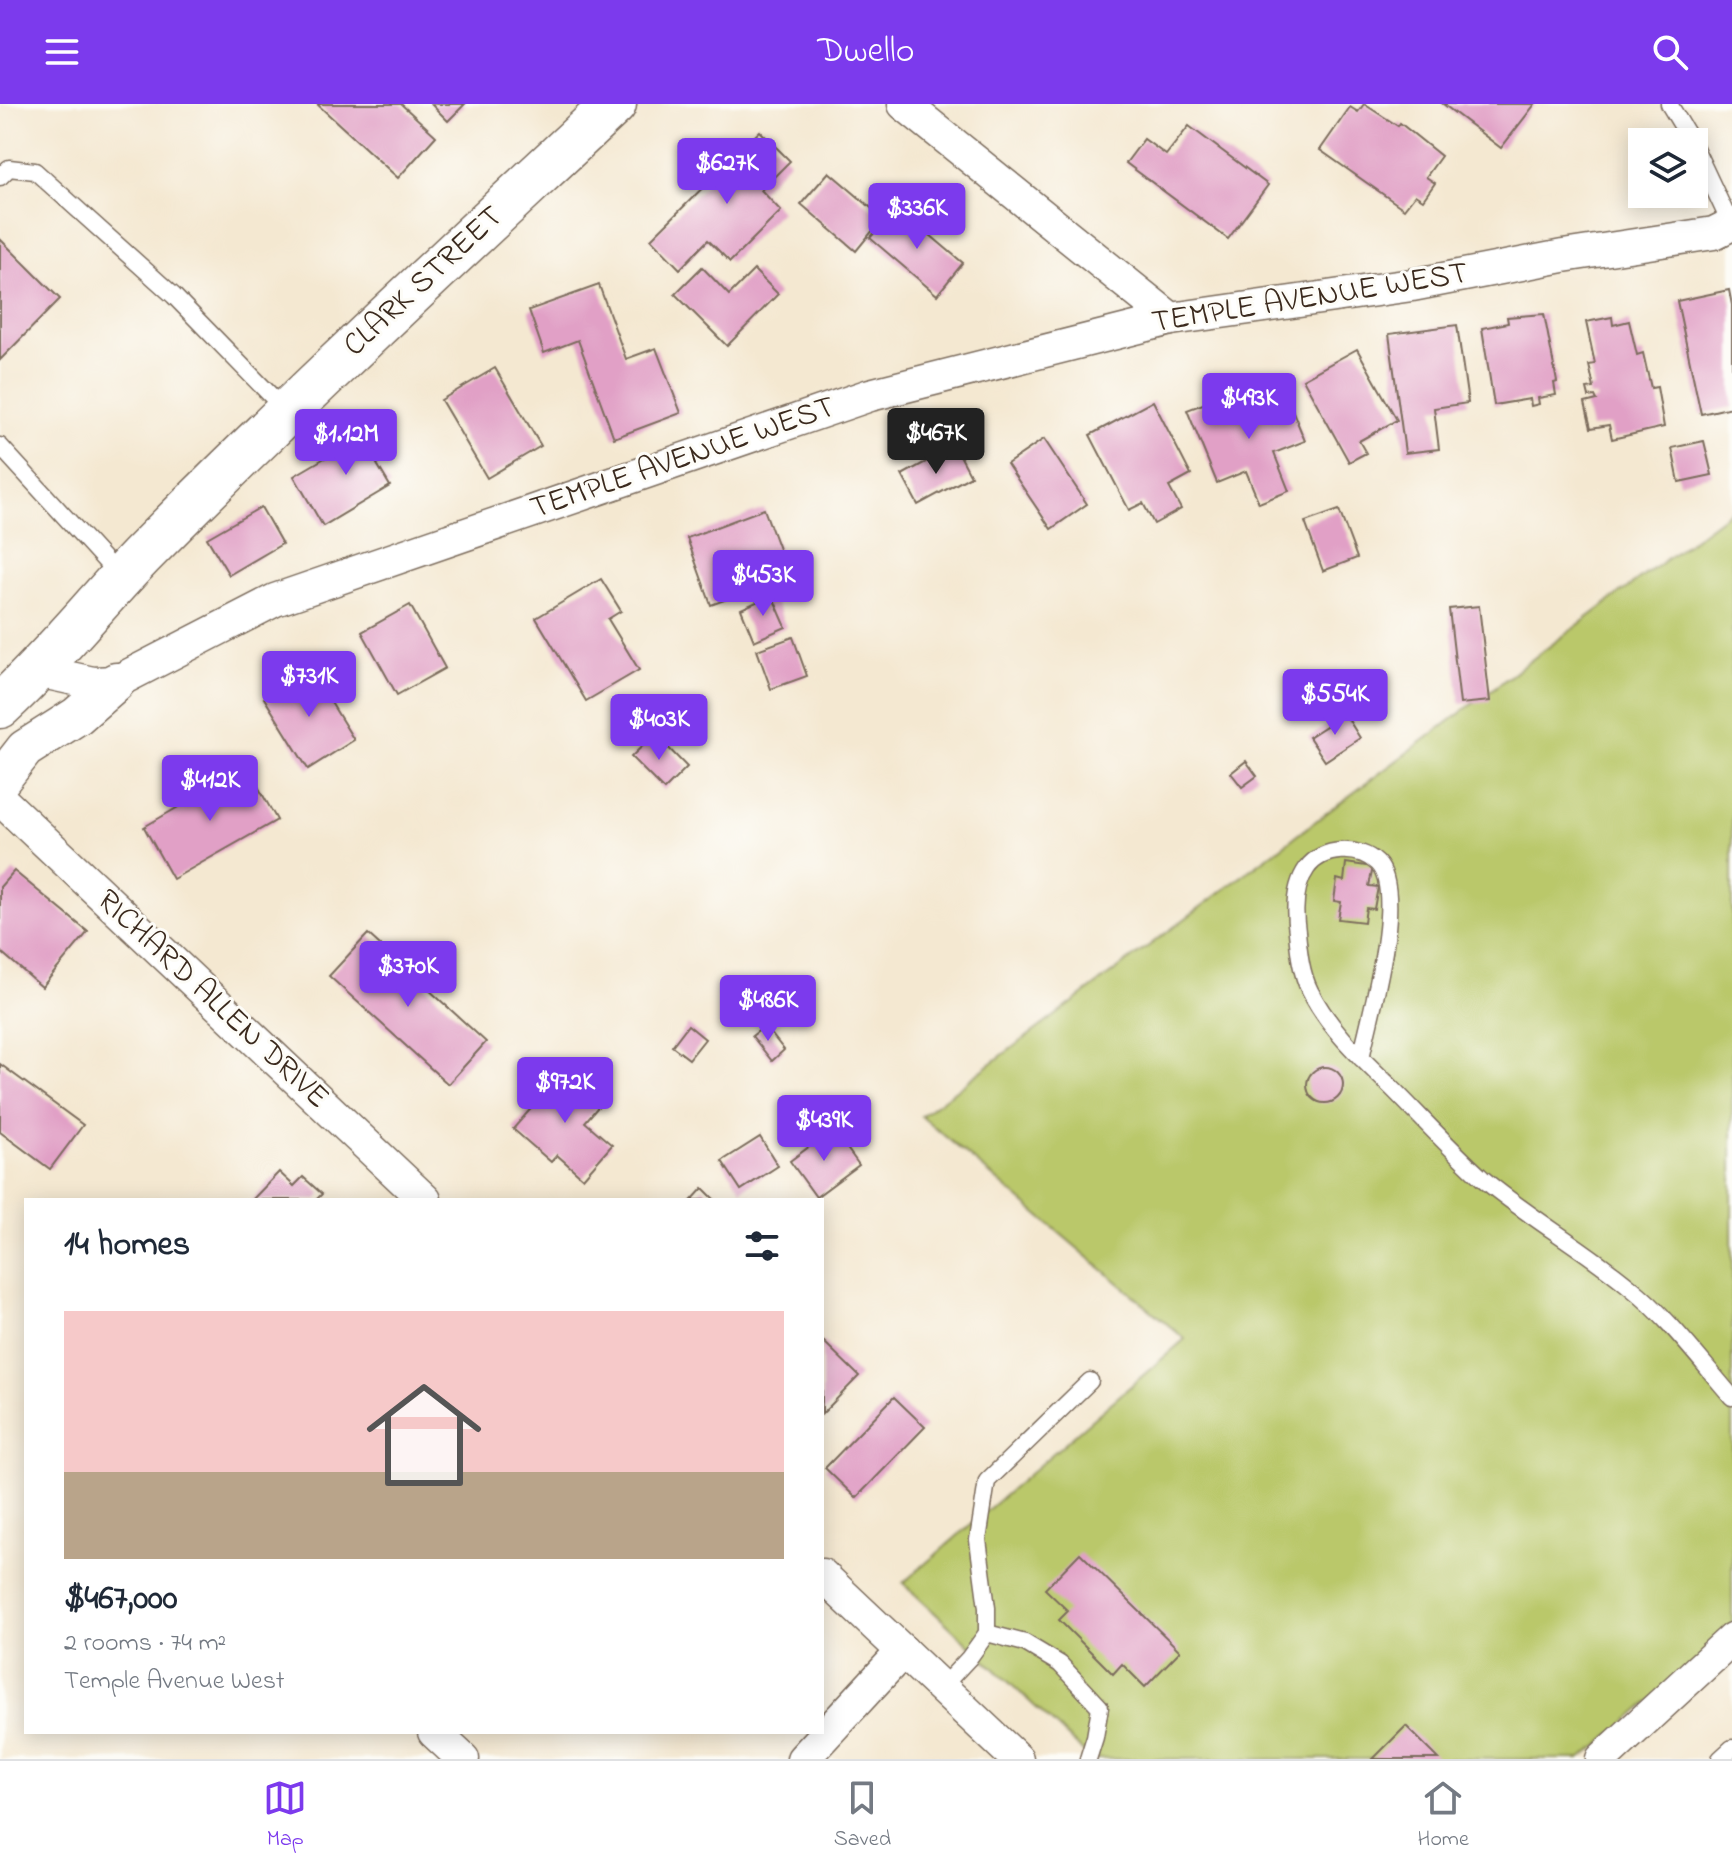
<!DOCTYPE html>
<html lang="en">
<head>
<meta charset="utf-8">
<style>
	body { margin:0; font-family:"Indie Flower",sans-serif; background:#f6f6f7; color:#1f2937; height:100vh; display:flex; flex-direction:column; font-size:30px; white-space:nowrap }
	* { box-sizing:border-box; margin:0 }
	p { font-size:26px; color:#747a83 }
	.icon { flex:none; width:44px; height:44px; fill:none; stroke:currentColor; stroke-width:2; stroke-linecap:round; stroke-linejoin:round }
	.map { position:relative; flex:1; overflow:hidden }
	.panel { position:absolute; left:24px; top:1094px; width:800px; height:536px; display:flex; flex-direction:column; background:#fff; border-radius:0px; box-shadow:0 4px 20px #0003 }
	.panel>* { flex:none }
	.fabs { position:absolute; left:1628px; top:24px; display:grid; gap:16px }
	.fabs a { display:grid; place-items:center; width:80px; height:80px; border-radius:0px; background:#fff; box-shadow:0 4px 20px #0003; font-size:40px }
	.price { position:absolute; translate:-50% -68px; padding:0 18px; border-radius:8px; background:#7c3aed; color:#fff; font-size:26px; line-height:52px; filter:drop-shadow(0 2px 4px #0008) }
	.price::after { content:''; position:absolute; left:50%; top:48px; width:24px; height:18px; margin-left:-12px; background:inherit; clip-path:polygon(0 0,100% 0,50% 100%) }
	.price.current { background:#222; color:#fff }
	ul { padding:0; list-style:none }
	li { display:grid; align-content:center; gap:16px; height:424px; padding:0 40px }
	li span { display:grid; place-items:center; height:248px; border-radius:0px; color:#555 }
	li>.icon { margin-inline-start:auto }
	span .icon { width:144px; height:144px; fill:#fffc; stroke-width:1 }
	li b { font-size:34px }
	h2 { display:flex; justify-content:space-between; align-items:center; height:96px; padding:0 40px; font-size:34px }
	header { display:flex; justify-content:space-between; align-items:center; height:104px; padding:0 40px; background:#7c3aed; color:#fff; font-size:36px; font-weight:600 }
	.dock { display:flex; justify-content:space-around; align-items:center; height:112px; border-top:2px solid #e0e1e3; background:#fff; font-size:22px; color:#747a83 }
	.dock a { display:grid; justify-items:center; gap:4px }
	.dock .current { color:#7c3aed }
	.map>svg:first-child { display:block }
	.green { fill:#bac86a; stroke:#7a7944; stroke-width:2 }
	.building { fill:#e1a0c6 }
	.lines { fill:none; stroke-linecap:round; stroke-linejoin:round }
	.service-casing { stroke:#7c6c5d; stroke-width:19 }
	.minor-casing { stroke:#7c6c5d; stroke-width:35 }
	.tertiary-casing { stroke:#7c6c5d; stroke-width:41 }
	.primary-casing { stroke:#7c6c5d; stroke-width:47 }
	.service { stroke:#fff; stroke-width:16 }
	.minor { stroke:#fff; stroke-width:32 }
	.tertiary { stroke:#fff; stroke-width:38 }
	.primary { stroke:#fff; stroke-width:44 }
	.labels { text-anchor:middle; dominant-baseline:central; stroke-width:6; stroke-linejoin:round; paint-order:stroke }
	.street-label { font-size:32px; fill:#3b2a1e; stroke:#fdfcf7 }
</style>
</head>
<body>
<header><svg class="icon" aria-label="menu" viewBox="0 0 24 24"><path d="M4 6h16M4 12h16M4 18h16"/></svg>Dwello<svg class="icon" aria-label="search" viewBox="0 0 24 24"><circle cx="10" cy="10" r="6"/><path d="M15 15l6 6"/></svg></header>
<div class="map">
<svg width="1732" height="1655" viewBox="0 0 1732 1655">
	<rect width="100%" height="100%" fill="#fdfcf7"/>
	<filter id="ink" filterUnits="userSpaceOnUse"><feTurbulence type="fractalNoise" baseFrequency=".0125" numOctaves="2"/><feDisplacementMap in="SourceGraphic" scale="16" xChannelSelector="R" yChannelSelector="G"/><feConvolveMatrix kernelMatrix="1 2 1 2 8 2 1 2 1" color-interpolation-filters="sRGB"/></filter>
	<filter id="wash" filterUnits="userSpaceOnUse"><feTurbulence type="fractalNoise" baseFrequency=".006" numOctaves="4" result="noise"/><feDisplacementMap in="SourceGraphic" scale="32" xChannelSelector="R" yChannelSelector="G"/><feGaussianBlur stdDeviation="1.8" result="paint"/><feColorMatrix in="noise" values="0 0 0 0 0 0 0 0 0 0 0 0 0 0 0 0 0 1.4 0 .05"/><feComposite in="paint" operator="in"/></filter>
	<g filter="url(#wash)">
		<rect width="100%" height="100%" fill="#f4e8d1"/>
		<polygon class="green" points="1732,406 1732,1526 1601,1640 1580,1655 1091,1655 903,1479 1185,1235 921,1012"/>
		<g id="blocks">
			<g class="building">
				<polygon points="317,0 401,0 436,32 398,74"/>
				<polygon points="431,0 465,0 448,17"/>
				<polygon points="1364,0 1398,22 1400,19 1441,52 1426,73 1435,79 1423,96 1415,91 1404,105 1320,46 1350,3 1358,8"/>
				<polygon points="1443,0 1535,0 1501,44"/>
				<polygon points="1189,22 1268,81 1228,135 1126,59 1144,35 1166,51"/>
				<polygon points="760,27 790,57 761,86 781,107 730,158 708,136 680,165 651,135"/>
				<polygon points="829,68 883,114 856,147 801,100"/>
				<polygon points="897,103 963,159 937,191 870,134"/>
				<polygon points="0,135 60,195 0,256"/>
				<polygon points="702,163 729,191 754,166 778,190 727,242 675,190"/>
				<polygon points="599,181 626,255 656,244 681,309 614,334 578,236 544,249 529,206"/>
				<polygon points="1729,186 1732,201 1732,303 1701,310 1677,197"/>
				<polygon points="1544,210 1557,278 1554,279 1556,291 1538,294 1539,300 1531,302 1530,295 1494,301 1482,224 1508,219 1507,213"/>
				<polygon points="1612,213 1613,221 1629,217 1637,251 1643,249 1651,284 1657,283 1664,323 1612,335 1609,321 1591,324 1585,299 1597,296 1595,292 1589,293 1587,285 1594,284 1589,261 1595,260 1586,218"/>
				<polygon points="1457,221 1468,299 1434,304 1439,345 1405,349 1389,230"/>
				<polygon points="1357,245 1397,316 1359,337 1366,349 1349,358 1303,275"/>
				<polygon points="495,264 541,342 487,374 441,296"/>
				<polygon points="1284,286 1305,337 1274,349 1289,387 1259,399 1246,367 1217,379 1187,306 1216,295 1222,312"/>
				<polygon points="1153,297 1191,371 1169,383 1181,405 1154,420 1143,399 1129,406 1090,331"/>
				<polygon points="376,324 392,351 377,360 390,382 323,422 294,372"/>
				<polygon points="1044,335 1087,400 1051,425 1007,360"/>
				<polygon points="1704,337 1712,371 1679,378 1672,344"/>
				<polygon points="955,342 971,372 918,401 902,371"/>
				<polygon points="261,403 282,440 229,471 207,434"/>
				<polygon points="764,405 789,472 711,501 687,434"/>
				<polygon points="1339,406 1357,454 1323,467 1305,418"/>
				<polygon points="601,475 621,507 608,515 639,566 586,597 536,514"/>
				<polygon points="772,491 786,523 754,537 741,505"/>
				<polygon points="410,501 445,564 397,591 362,528"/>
				<polygon points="1479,502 1490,597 1460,600 1449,505"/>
				<polygon points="793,533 807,572 771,585 757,546"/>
				<polygon points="311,566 354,636 308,665 264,594"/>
				<polygon points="1345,610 1360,634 1325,657 1309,633"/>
				<polygon points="655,630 687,663 664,686 631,653"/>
				<polygon points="1246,657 1257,672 1242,683 1231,669"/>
				<polygon points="247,663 277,716 173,775 144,723"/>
				<polygon points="1346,759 1373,763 1369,782 1378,783 1374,805 1366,804 1364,818 1338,815 1341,798 1334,797 1337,775 1344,777"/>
				<polygon points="14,767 88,828 42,883 0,847 0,783"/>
				<polygon points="368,830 486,938 448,980 329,872"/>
				<polygon points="688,921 705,935 689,955 672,942"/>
				<polygon points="765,922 784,946 772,957 752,932"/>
				<polygon points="0,960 83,1021 50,1065 0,1028"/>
				<circle cx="1325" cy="981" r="18"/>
				<polygon points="566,965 603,997 585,1018 612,1041 583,1074 557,1051 551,1058 513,1025"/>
				<polygon points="833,1025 859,1061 816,1093 790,1057"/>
				<polygon points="760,1033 778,1062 741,1086 722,1057"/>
				<polygon points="279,1068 294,1082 303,1073 322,1090 316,1096 252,1096"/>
				<polygon points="703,1084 715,1096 692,1096"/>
				<polygon points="822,1236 859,1272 822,1310"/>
				<polygon points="894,1293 925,1323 856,1394 825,1364"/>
				<polygon points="1080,1449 1180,1547 1145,1583 1122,1560 1113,1570 1059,1516 1068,1507 1045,1485"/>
				<polygon points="1406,1622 1439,1655 1373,1655"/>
			</g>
		</g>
	</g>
	<g filter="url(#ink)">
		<use href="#blocks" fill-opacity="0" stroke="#7c6c5d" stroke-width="2"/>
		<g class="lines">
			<g class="service-casing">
				<g id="service">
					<polyline points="1669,0 1692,38"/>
					<polyline points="1694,42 1731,121"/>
					<polyline points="0,73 9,64 35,67 174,192 286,307"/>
					<polyline points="0,342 120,473"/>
					<path d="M1361 954C1369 914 1407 788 1377 759 1359 741 1322 743 1307 764 1294 782 1294 807 1297 828 1299 849 1301 869 1310 887 1329 925 1362 955 1392 984 1422 1014 1451 1046 1482 1074 1528 1113 1582 1143 1629 1182 1668 1213 1699 1255 1732 1293"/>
					<polyline points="987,1529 1025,1539 1060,1560 1100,1603 1095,1633 1088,1655"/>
					<polyline points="941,1584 969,1554 987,1529 987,1504 978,1436 987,1377 1090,1277"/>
					<polyline points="1720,1655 1732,1644"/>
				</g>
			</g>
			<g class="minor-casing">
				<g id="minor">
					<polyline points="904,0 1171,215"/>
					<polyline points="38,567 93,579 116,578 275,496 870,291 1171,215 1412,181 1563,152 1714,129 1732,120"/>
					<polyline points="0,695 425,1096"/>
					<polyline points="822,1471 1017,1655"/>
					<polyline points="434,1628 463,1655"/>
					<polyline points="803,1655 903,1547"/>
					<polyline points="1602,1655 1732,1535"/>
				</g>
			</g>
			<g class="tertiary-casing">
				<polyline id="tertiary" points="0,677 25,645 77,612 116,578"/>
			</g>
			<g class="primary-casing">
				<path id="primary" d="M0 602C51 555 93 502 141 452 294 297 455 149 614 0"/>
			</g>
			<use href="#service" class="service"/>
			<use href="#minor" class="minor"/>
			<use href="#tertiary" class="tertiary"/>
			<use href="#primary" class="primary"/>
		</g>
	</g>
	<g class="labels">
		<g class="street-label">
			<text transform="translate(424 178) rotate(-43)">CLARK STREET</text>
			<text transform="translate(1310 195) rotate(-9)">TEMPLE AVENUE WEST</text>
			<text transform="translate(683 355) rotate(-19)">TEMPLE AVENUE WEST</text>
			<text transform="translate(212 896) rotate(43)">RICHARD ALLEN DRIVE</text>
		</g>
	</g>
</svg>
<div class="fabs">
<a><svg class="icon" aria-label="layers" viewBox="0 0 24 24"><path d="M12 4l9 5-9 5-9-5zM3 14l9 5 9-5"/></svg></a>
</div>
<b class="price" style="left:727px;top:102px">$627K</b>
<b class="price" style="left:917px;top:147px">$336K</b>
<b class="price" style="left:1249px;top:337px">$493K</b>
<b class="price current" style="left:936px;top:372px">$467K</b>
<b class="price" style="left:346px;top:373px">$1.12M</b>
<b class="price" style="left:763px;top:514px">$453K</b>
<b class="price" style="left:309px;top:615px">$731K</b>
<b class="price" style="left:1335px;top:633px">$554K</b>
<b class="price" style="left:659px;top:658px">$403K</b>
<b class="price" style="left:210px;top:719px">$412K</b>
<b class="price" style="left:408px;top:905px">$370K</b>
<b class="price" style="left:768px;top:939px">$486K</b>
<b class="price" style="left:565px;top:1021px">$972K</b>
<b class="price" style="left:824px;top:1059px">$439K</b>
<section class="panel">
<h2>14 homes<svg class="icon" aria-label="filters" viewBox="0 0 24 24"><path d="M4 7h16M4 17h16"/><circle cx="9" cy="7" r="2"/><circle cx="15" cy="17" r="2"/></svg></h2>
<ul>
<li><span style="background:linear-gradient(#f6c9c9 65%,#b9a48a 0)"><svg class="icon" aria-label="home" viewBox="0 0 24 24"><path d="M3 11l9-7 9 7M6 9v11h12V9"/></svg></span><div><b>$467,000</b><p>2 rooms · 74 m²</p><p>Temple Avenue West</p></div></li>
</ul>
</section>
</div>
<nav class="dock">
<a class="current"><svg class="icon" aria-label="map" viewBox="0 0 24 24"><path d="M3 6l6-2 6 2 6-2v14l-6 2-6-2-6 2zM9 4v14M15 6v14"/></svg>Map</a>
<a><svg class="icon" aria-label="saved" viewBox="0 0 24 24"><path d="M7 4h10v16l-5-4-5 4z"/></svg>Saved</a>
<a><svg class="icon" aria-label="home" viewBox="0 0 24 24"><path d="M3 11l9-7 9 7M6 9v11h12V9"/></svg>Home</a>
</nav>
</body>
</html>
